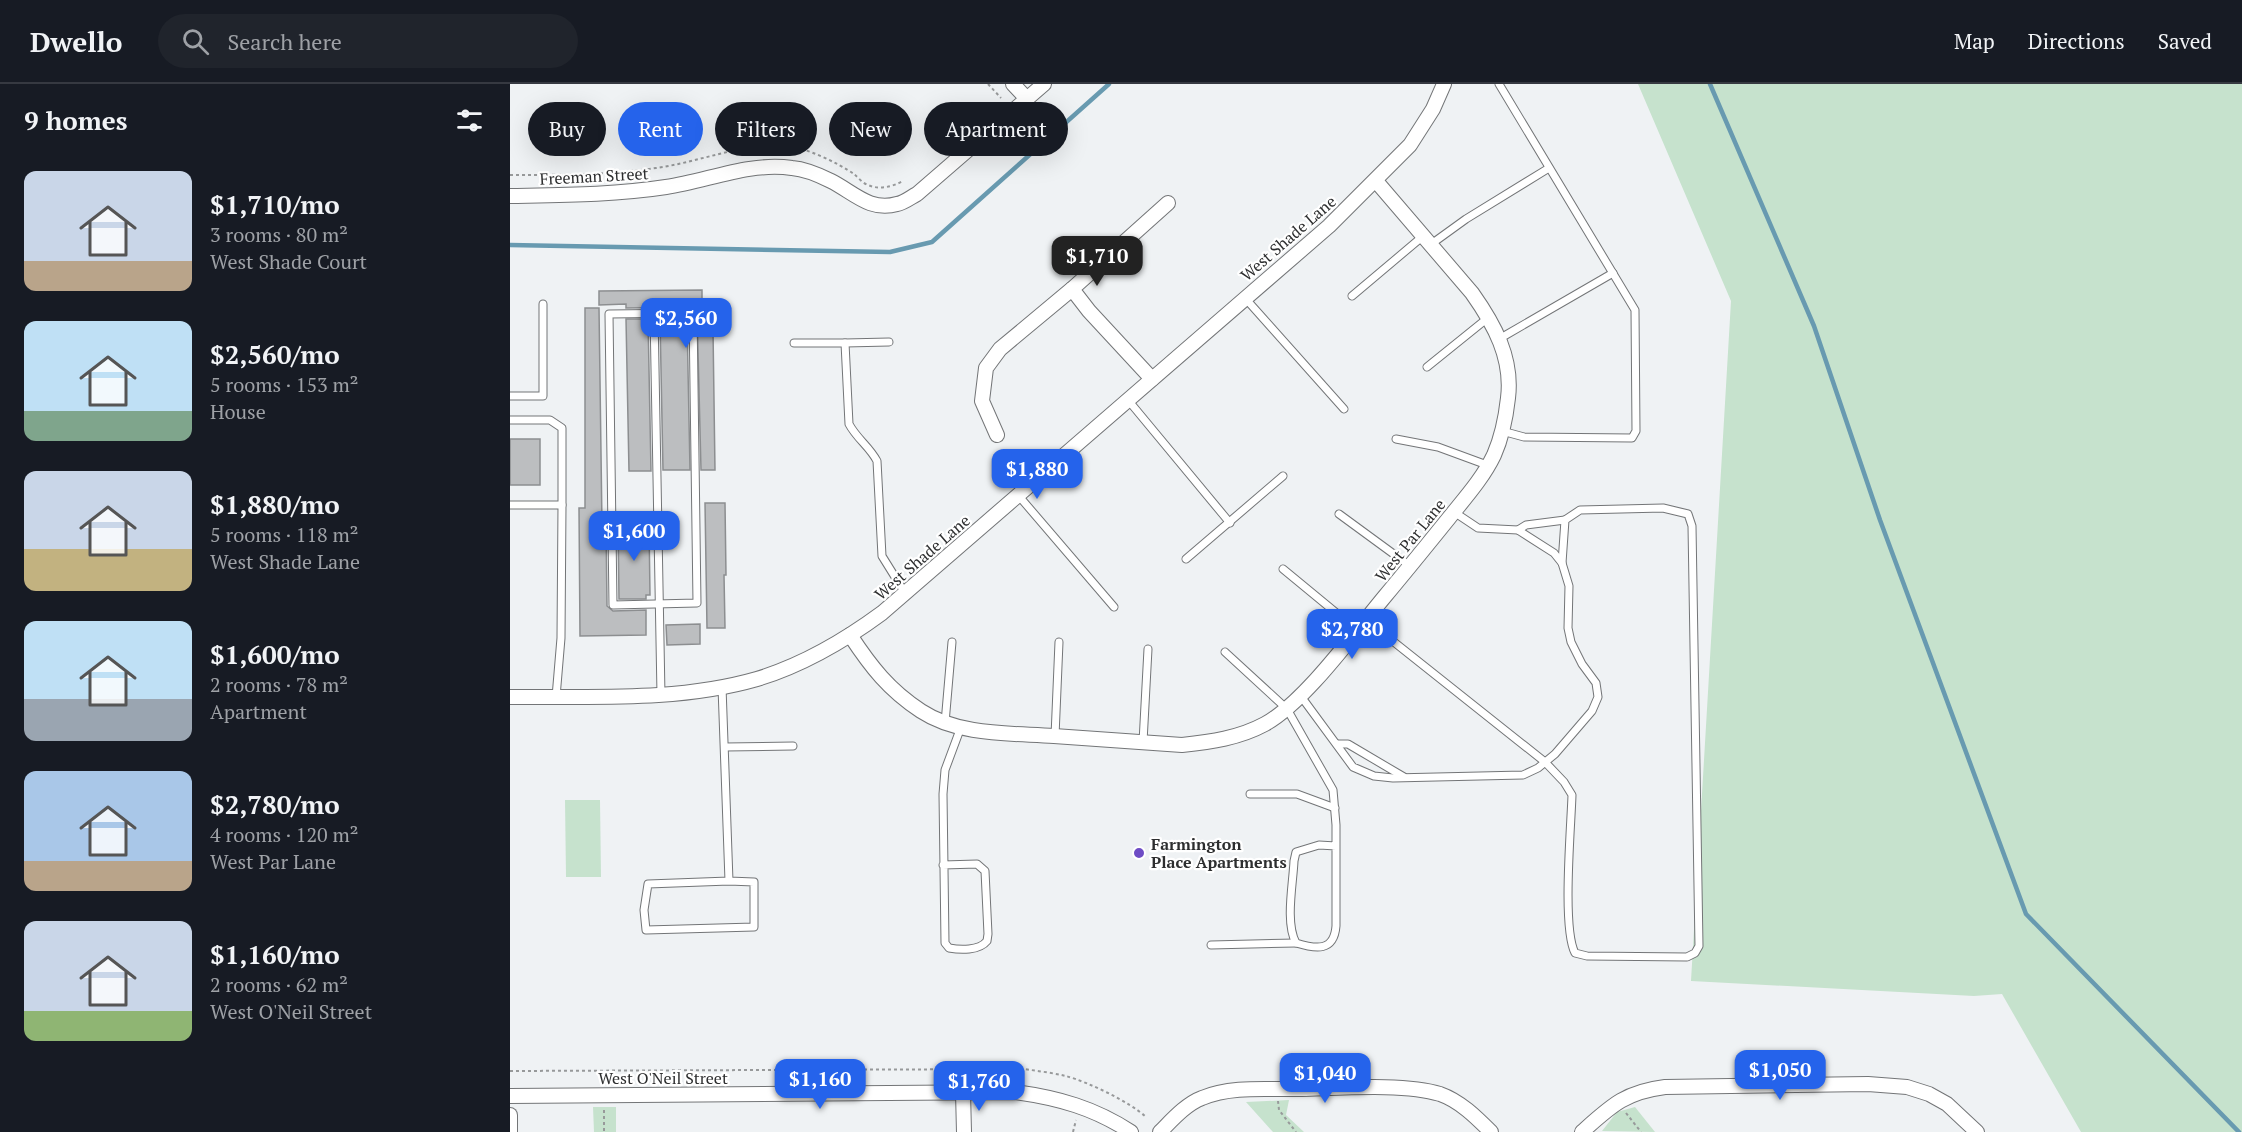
<!DOCTYPE html>
<html lang="en">
<head>
<meta charset="utf-8">
<style>
	body { margin:0; font-family:"PT Serif",serif; background:#20242c; color:#f1f3f6; height:100vh; display:flex; flex-direction:column; font-size:22px; white-space:nowrap }
	* { box-sizing:border-box; margin:0 }
	p { font-size:20px; color:#9ea1a6 }
	.icon { flex:none; width:33px; height:33px; fill:none; stroke:currentColor; stroke-width:2; stroke-linecap:round; stroke-linejoin:round }
	.map { position:relative; flex:1; overflow:hidden }
	.drawer { display:flex; flex-direction:column; background:#171b24; width:510px }
	.drawer>* { flex:none }
	.guide { position:absolute; left:18px; top:18px; width:570px; height:54px; display:flex; gap:12px }
	.price { position:absolute; translate:-50% -51px; padding:0 14px; border-radius:12px; background:#2563eb; color:#fff; font-size:20px; line-height:39px; filter:drop-shadow(0 2px 3px #0008) }
	.price::after { content:''; position:absolute; left:50%; top:36px; width:18px; height:14px; margin-left:-9px; background:inherit; clip-path:polygon(0 0,100% 0,50% 100%) }
	.price.active { background:#222; color:#fff }
	ul { padding:0; list-style:none }
	li { display:flex; align-items:center; gap:18px; height:150px; padding:0 24px }
	li span { display:grid; place-items:center; flex:none; width:168px; height:120px; border-radius:12px; color:#555 }
	li>.icon { margin-inline-start:auto }
	span .icon { width:72px; height:72px; fill:#fffc; stroke-width:1 }
	li b { font-size:26px }
	h2 { display:flex; justify-content:space-between; align-items:center; height:72px; padding:0 24px; font-size:26px }
	.chip { padding:0 21px; border-radius:27px; background:#171b24; box-shadow:0 6px 24px #0002; font-size:21px; line-height:54px }
	.chip.active { background:#2563eb; color:#fff }
	header { display:flex; align-items:center; gap:36px; box-sizing:border-box; height:84px; padding:0 30px; background:#171b24; border-bottom:2px solid #363941 }
	header strong { font-size:28px }
	nav { display:flex; gap:33px; margin-inline-start:auto; font-size:21px }
	.search { width:420px; height:54px; background:#20242c; display:flex; align-items:center; gap:15px; box-sizing:border-box; padding:0 21px; border-radius:33px; color:#9ea1a6; font-size:22px }
	main { display:flex; flex:1; min-height:0 }
	.map>svg:first-child { display:block }
	.green { fill:#c6e2cd }
	.lines { fill:none; stroke-linecap:round; stroke-linejoin:round }
	.stream { stroke:#689ab0; stroke-width:4.5 }
	.building { fill:#bcbec0; stroke:#8c8e90; stroke-width:1.5 }
	.lane-casing { stroke:#737577; stroke-width:9 }
	.street-casing { stroke:#737577; stroke-width:16 }
	.path { stroke:#97999a; stroke-width:2; stroke-dasharray:3 3; stroke-linecap:butt }
	.lane { stroke:#fff; stroke-width:7 }
	.street { stroke:#fff; stroke-width:14 }
	.poi-dot { fill:#6e4cc5; stroke:#fff; stroke-width:2 }
	.labels { text-anchor:middle; dominant-baseline:central; stroke-width:4.5; stroke-linejoin:round; paint-order:stroke }
	.street-label { font-size:16px; fill:#2d2e2f; stroke:#fff }
	.poi-label { font-size:16px; font-weight:bold; fill:#2d2e2f; stroke:#fff; text-anchor:start }
</style>
</head>
<body>
<header>
<strong>Dwello</strong>
<div class="search"><svg class="icon" aria-label="search" viewBox="0 0 24 24"><circle cx="10" cy="10" r="6"/><path d="M15 15l6 6"/></svg>Search here</div>
<nav><a>Map</a><a>Directions</a><a>Saved</a></nav>
</header>
<main>
<section class="drawer">
<h2>9 homes<svg class="icon" aria-label="filters" viewBox="0 0 24 24"><path d="M4 7h16M4 17h16"/><circle cx="9" cy="7" r="2"/><circle cx="15" cy="17" r="2"/></svg></h2>
<ul>
<li><span style="background:linear-gradient(#c9d6e8 75%,#b9a48a 0)"><svg class="icon" aria-label="home" viewBox="0 0 24 24"><path d="M3 11l9-7 9 7M6 9v11h12V9"/></svg></span><div><b>$1,710/mo</b><p>3 rooms · 80 m²</p><p>West Shade Court</p></div></li>
<li><span style="background:linear-gradient(#bfe0f5 75%,#7fa58c 0)"><svg class="icon" aria-label="home" viewBox="0 0 24 24"><path d="M3 11l9-7 9 7M6 9v11h12V9"/></svg></span><div><b>$2,560/mo</b><p>5 rooms · 153 m²</p><p>House</p></div></li>
<li><span style="background:linear-gradient(#c9d6e8 65%,#c2b280 0)"><svg class="icon" aria-label="home" viewBox="0 0 24 24"><path d="M3 11l9-7 9 7M6 9v11h12V9"/></svg></span><div><b>$1,880/mo</b><p>5 rooms · 118 m²</p><p>West Shade Lane</p></div></li>
<li><span style="background:linear-gradient(#bfe0f5 65%,#9aa5b1 0)"><svg class="icon" aria-label="home" viewBox="0 0 24 24"><path d="M3 11l9-7 9 7M6 9v11h12V9"/></svg></span><div><b>$1,600/mo</b><p>2 rooms · 78 m²</p><p>Apartment</p></div></li>
<li><span style="background:linear-gradient(#a9c7e8 75%,#b9a48a 0)"><svg class="icon" aria-label="home" viewBox="0 0 24 24"><path d="M3 11l9-7 9 7M6 9v11h12V9"/></svg></span><div><b>$2,780/mo</b><p>4 rooms · 120 m²</p><p>West Par Lane</p></div></li>
<li><span style="background:linear-gradient(#c9d6e8 75%,#8fb573 0)"><svg class="icon" aria-label="home" viewBox="0 0 24 24"><path d="M3 11l9-7 9 7M6 9v11h12V9"/></svg></span><div><b>$1,160/mo</b><p>2 rooms · 62 m²</p><p>West O'Neil Street</p></div></li>
</ul>
</section>
<div class="map">
<svg width="1732" height="1048" viewBox="0 0 1732 1048">
	<rect width="100%" height="100%" fill="#eff2f4"/>
	<g class="green">
		<polygon points="1128,0 1732,0 1732,1048 1571,1048 1492,910 1464,912 1181,897 1221,217"/>
		<polygon points="55,716 90,716 91,793 56,793"/>
		<polygon points="779,1016 776,1031 794,1048 763,1048 736,1018"/>
		<polygon points="83,1023 106,1023 106,1048 84,1048"/>
		<polygon points="1125,1023 1145,1048 1092,1047 1107,1028"/>
	</g>
	<g class="lines">
		<g class="stream">
			<polyline points="1200,0 1304,242 1370,436 1516,830 1729,1048"/>
			<polyline points="0,161 380,168 422,158 599,0"/>
		</g>
	</g>
	<g class="building">
		<polygon points="192,206 192,222 212,222 213,245 203,246 205,386 191,386 187,226 183,223 116,224 116,220 89,221 89,207"/>
		<polygon points="75,224 89,224 92,441 96,441 97,522 103,527 136,526 136,551 70,552 69,424 75,424"/>
		<polygon points="116,235 138,235 141,387 119,387"/>
		<polygon points="150,235 177,235 180,386 153,386"/>
		<rect x="0" y="355" width="30" height="46"/>
		<polygon points="195,419 215,419 216,491 214,491 215,544 197,544"/>
		<polygon points="139,440 140,511 136,511 136,515 109,515 108,441"/>
		<polygon points="190,540 190,560 157,561 156,541"/>
	</g>
	<g class="lines">
		<g class="lane-casing">
			<g id="lane">
				<polyline points="989,0 1125,226 1126,347 1122,354 1014,353 992,347"/>
				<polyline points="920,161 956,135 1039,84"/>
				<polyline points="842,212 912,153"/>
				<polyline points="735,214 834,325"/>
				<polygon points="183,229 187,519 103,521 99,230"/>
				<polyline points="144,230 151,611"/>
				<polyline points="989,255 1103,189"/>
				<path d="M284 259H335L339 340C347 355 359 362 367 377L372 472 395 509"/>
				<polyline points="335,259 379,258"/>
				<polyline points="917,283 979,233"/>
				<polyline points="0,312 33,312 33,220"/>
				<polyline points="618,316 720,439"/>
				<polyline points="0,336 40,336 52,344 52,421 0,421"/>
				<polyline points="886,355 928,363 977,381"/>
				<polyline points="508,411 604,523"/>
				<polyline points="829,430 900,482"/>
				<polyline points="1008,446 1016,441 1055,436"/>
				<polyline points="676,475 773,392"/>
				<polyline points="773,485 847,546"/>
				<path d="M855 535 1035 678 1054 698 1062 711C1061 744 1052 844 1065 869L1077 872 1177 873 1185 869 1189 862 1182 442 1178 430 1153 424 1070 426 1055 436 1052 479"/>
				<path d="M715 568 777 625 823 706 826 741V842C824 868 806 865 786 859 775 839 783 800 784 777L786 768 809 761 826 762"/>
				<polyline points="212,603 219,797 138,800 134,826 136,846 244,843 244,798 219,797"/>
				<polyline points="790,611 843,683 864,692 883,694 1013,691 1028,684 1045,670 1082,627 1088,613 1086,599 1072,580 1061,558 1058,544 1059,502 1052,479 1044,469 1008,446 968,444 944,428"/>
				<polyline points="46,613 51,554 52,421"/>
				<polyline points="435,639 442,558"/>
				<polyline points="545,652 549,558"/>
				<polyline points="633,658 638,565"/>
				<polyline points="827,660 838,660 894,693"/>
				<polyline points="215,663 283,662"/>
				<polyline points="740,710 787,710 825,724"/>
				<path d="M433 781 467 780 475 787 478 850 477 857C469 867 450 866 439 864L435 859 433 710 435 686 451 643"/>
				<polyline points="701,861 786,859"/>
			</g>
		</g>
		<g class="street-casing">
			<g id="street">
				<polyline points="503,0 517,15"/>
				<path d="M0 112C52 111 104 111 156 103 198 97 238 78 282 84 295 85 309 91 321 97 343 108 360 128 387 120 394 119 401 113 407 110L534 0"/>
				<polyline points="642,295 579,227 562,205 658,119"/>
				<polyline points="487,351 472,317 476,284 490,265 562,205"/>
				<path d="M340 551C361 583 379 606 411 627 449 652 501 649 544 652 587 655 629 658 672 661 701 658 729 654 755 640 795 618 845 548 876 511 897 486 918 460 939 434 955 414 973 394 984 371 992 353 996 332 998 314 1003 274 984 240 962 209L866 97"/>
				<path d="M0 613C82 612 167 618 247 595 293 581 334 557 372 529L819 142 900 61 923 25 934 0"/>
				<polyline points="453,1008 454,1048"/>
				<path d="M0 1012 505 1008C549 1014 584 1024 621 1048"/>
				<polyline points="0,1031 0,1048"/>
				<path d="M650 1048C662 1036 676 1020 692 1014 722 1001 761 1006 792 1005 830 1004 896 999 930 1010 950 1017 966 1033 981 1048"/>
				<path d="M1072 1048C1101 1022 1115 1008 1155 1003L1358 1000 1397 1003 1419 1010 1437 1020 1467 1048"/>
			</g>
		</g>
		<g class="path">
			<polyline points="478,0 491,14"/>
			<path d="M0 91C49 91 97 91 146 84 190 78 231 59 276 62 295 63 328 79 344 90 348 93 352 99 358 101 369 106 382 103 393 97"/>
			<path d="M0 987 514 985C528 987 543 989 556 992 578 998 620 1018 636 1033"/>
			<polyline points="768,1017 769,1026 786,1048"/>
			<polyline points="94,1026 94,1048"/>
			<polyline points="1116,1029 1131,1048"/>
			<polyline points="563,1048 566,1036"/>
		</g>
		<use href="#lane" class="lane"/>
		<use href="#street" class="street"/>
	</g>
	<circle class="poi-dot" cx="629" cy="769" r="6"/>
	<g class="labels">
		<g class="street-label">
			<text transform="translate(84 92) rotate(-3)">Freeman Street</text>
			<text transform="translate(778 154) rotate(-41)">West Shade Lane</text>
			<text transform="translate(900 456) rotate(-51)">West Par Lane</text>
			<text transform="translate(412 473) rotate(-41)">West Shade Lane</text>
			<text x="153" y="994">West O'Neil Street</text>
		</g>
		<g class="poi-label">
			<text x="641" y="760">Farmington<tspan x="641" dy="18">Place Apartments</tspan></text>
		</g>
	</g>
</svg>
<b class="price active" style="left:587px;top:203px">$1,710</b>
<b class="price" style="left:176px;top:265px">$2,560</b>
<b class="price" style="left:527px;top:416px">$1,880</b>
<b class="price" style="left:124px;top:478px">$1,600</b>
<b class="price" style="left:842px;top:576px">$2,780</b>
<b class="price" style="left:1270px;top:1017px">$1,050</b>
<b class="price" style="left:815px;top:1020px">$1,040</b>
<b class="price" style="left:310px;top:1026px">$1,160</b>
<b class="price" style="left:469px;top:1028px">$1,760</b>
<div class="guide">
<a class="chip">Buy</a>
<a class="chip active">Rent</a>
<a class="chip">Filters</a>
<a class="chip">New</a>
<a class="chip">Apartment</a>
</div>
</div>
</main>
</body>
</html>
